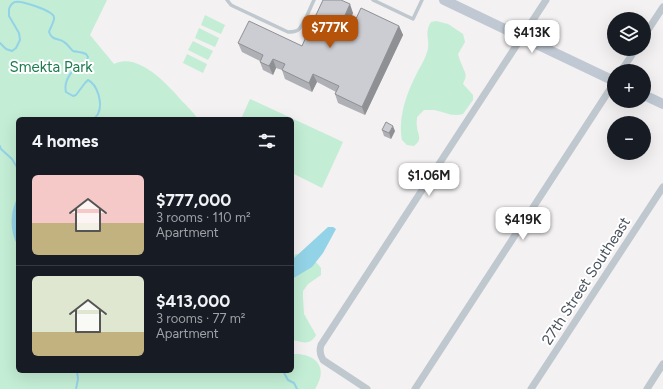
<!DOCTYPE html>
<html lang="en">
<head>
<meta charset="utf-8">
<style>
	body { margin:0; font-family:Figtree,sans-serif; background:#242831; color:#f1f3f6; height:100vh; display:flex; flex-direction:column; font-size:15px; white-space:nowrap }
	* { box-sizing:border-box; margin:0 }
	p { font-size:13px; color:#9ea1a6 }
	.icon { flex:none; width:22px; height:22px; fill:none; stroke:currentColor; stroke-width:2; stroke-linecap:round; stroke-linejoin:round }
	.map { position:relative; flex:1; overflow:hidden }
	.side { position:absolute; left:16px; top:117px; width:278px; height:256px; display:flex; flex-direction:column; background:#171b24; border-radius:6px; box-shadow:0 4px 16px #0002 }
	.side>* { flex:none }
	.buttons { position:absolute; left:607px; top:12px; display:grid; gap:8px }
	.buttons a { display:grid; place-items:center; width:44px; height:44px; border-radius:50%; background:#171b24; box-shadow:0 4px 16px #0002; font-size:20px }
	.price { position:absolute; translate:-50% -34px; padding:0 9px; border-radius:8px; background:#fff; color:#222; font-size:13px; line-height:26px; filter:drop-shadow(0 1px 2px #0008) }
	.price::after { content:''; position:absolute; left:50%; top:24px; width:12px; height:9px; margin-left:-6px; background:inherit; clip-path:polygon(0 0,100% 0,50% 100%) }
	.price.active { background:#b45309; color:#fff }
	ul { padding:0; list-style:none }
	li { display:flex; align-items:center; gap:12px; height:100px; padding:0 16px }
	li+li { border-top:1px solid #363941 }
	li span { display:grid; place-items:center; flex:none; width:112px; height:80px; border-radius:6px; color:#555 }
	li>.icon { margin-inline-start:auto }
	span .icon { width:48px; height:48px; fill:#fffc; stroke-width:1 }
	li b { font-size:17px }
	h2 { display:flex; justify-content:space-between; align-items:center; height:48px; padding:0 16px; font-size:17px }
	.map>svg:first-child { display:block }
	.green { fill:#c3edd5 }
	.water { fill:#93d3e7 }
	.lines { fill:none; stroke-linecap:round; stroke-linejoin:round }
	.stream { stroke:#93d3e7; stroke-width:2 }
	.lane { stroke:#c0c8cf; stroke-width:3.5 }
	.street { stroke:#c0c8cf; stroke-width:7 }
	.secondary { stroke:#c0c9d3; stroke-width:10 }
	.wall { fill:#afb0b5 }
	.shaded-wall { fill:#8e9094 }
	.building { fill:#cbcdd3; stroke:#8e9094 }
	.labels { text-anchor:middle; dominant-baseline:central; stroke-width:4; stroke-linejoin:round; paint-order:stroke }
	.park-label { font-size:15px; fill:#1d7c50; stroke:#fff }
	.street-label { font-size:15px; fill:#4a535d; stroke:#fff }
</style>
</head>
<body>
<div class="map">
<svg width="663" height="389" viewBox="0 0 663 389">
	<rect width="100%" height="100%" fill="#f3f1f1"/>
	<g class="green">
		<path d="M0 0H107L90 35 114 64C138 52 167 84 181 100 187 106 193 112 198 119H18V371H292V354C316 353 329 367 315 389H0Z"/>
		<polygon points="205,15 225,25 221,34 201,25"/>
		<path d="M436 21 448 24 463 34 465 42 458 54C459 58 460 61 462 65 465 74 468 73 463 84L473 95V100L463 114C450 117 446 112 434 110 431 110 427 110 424 110L417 117C417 120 416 124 417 127 418 136 423 139 414 146L407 145 402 140C398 118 406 95 416 75 420 67 426 58 428 49 430 39 424 33 431 22Z"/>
		<polygon points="199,28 219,38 215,47 195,38"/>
		<polygon points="193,41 213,51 208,60 188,50"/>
		<polygon points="187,54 207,64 203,73 183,63"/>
		<polygon points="250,99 343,142 322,188 292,173 292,119 241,119"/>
		<path d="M296 254C308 254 314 259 321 268V275L308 284 303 291V298L304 314 316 335C310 346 303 342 292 340V257Z"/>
	</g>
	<g class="water">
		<path d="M18 197V246C9 231 10 211 18 197Z"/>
		<polygon points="328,227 333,227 336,229 323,253 312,267 292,279 292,260"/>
	</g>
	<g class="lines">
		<g class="stream">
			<path d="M0 43 6 49 12 51 16 48 20 40 19 33 9 16V9C10 6 12 3 15 2 21 0 53 11 54 17 55 21 50 28 49 32 53 42 58 37 64 42 68 44 70 49 73 51 77 52 82 52 86 54L88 57 86 63C82 65 77 67 74 70 68 75 64 84 66 92L73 96 76 95 85 83 88 80C98 85 103 104 98 114 98 114 95 118 94 119"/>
			<polyline points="0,146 1,149 12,159 18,169"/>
			<polyline points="281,371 283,371 288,380 294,383 297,389"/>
			<polyline points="76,389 78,379 77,371"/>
		</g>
		<g class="lane">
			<path d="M227 0 231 5 235 7 288 32C292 32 295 32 298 30 304 25 310 8 314 0"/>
			<polyline points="373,0 413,19 422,0"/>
		</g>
		<g class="street">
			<polyline points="644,36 663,7"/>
			<polyline points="621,71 636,49"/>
			<path d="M367 389 323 360C320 355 319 351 321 345L546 0"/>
			<polyline points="415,389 614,83"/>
			<polyline points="531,389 663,187"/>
			<polyline points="647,389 663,364"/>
		</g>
		<g class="secondary">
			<polyline points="444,0 614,81"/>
			<polyline points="644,95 663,104"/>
		</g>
	</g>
	<g class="wall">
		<polygon points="353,13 343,36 347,38 399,26 403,35 365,115 338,103 335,94 336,92 317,82 312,92 285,79 282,70 276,68 273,75 263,70 260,62 260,61 242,52 238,43 302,46 309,31 305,21"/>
		<polygon points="382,130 395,131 391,139 384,136"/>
	</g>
	<g class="shaded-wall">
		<polygon points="350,4 353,13 340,42 337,33"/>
		<polygon points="399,26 403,35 365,115 362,107"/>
		<polygon points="273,59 276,68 273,75 269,66"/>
		<polygon points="313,74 317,82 312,92 309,83"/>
		<polygon points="393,126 395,131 391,139 389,133"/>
	</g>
	<g class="building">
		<polygon points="323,0 341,0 350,4 337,33 347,38 361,8 399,26 362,107 335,94 339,86 313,74 309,83 282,70 285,64 273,59 269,66 260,62 263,55 238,43 249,21 302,46 309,30 305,21 316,15"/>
		<polygon points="386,122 393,126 389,133 382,130"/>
	</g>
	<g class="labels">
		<g class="park-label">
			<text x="51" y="67">Smekta Park</text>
		</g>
		<g class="street-label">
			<text transform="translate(586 281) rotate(-57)">27th Street Southeast</text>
		</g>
	</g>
</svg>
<div class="buttons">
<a><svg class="icon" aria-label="layers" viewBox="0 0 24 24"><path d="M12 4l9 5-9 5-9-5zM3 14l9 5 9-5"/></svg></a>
<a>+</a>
<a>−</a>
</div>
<b class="price active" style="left:330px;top:49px">$777K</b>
<b class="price" style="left:532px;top:54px">$413K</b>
<b class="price" style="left:429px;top:197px">$1.06M</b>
<b class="price" style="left:523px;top:241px">$419K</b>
<section class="side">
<h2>4 homes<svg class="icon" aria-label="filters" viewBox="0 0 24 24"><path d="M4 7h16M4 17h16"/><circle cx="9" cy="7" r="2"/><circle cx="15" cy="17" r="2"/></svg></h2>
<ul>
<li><span style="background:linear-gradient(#f6c9c9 60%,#c2b280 0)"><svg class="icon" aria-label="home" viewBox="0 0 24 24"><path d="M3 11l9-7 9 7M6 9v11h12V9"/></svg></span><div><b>$777,000</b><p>3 rooms · 110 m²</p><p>Apartment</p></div></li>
<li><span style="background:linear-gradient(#dfe7d0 70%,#c2b280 0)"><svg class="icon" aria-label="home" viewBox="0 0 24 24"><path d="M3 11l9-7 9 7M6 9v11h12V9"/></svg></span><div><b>$413,000</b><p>3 rooms · 77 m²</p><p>Apartment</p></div></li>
</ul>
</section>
</div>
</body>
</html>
